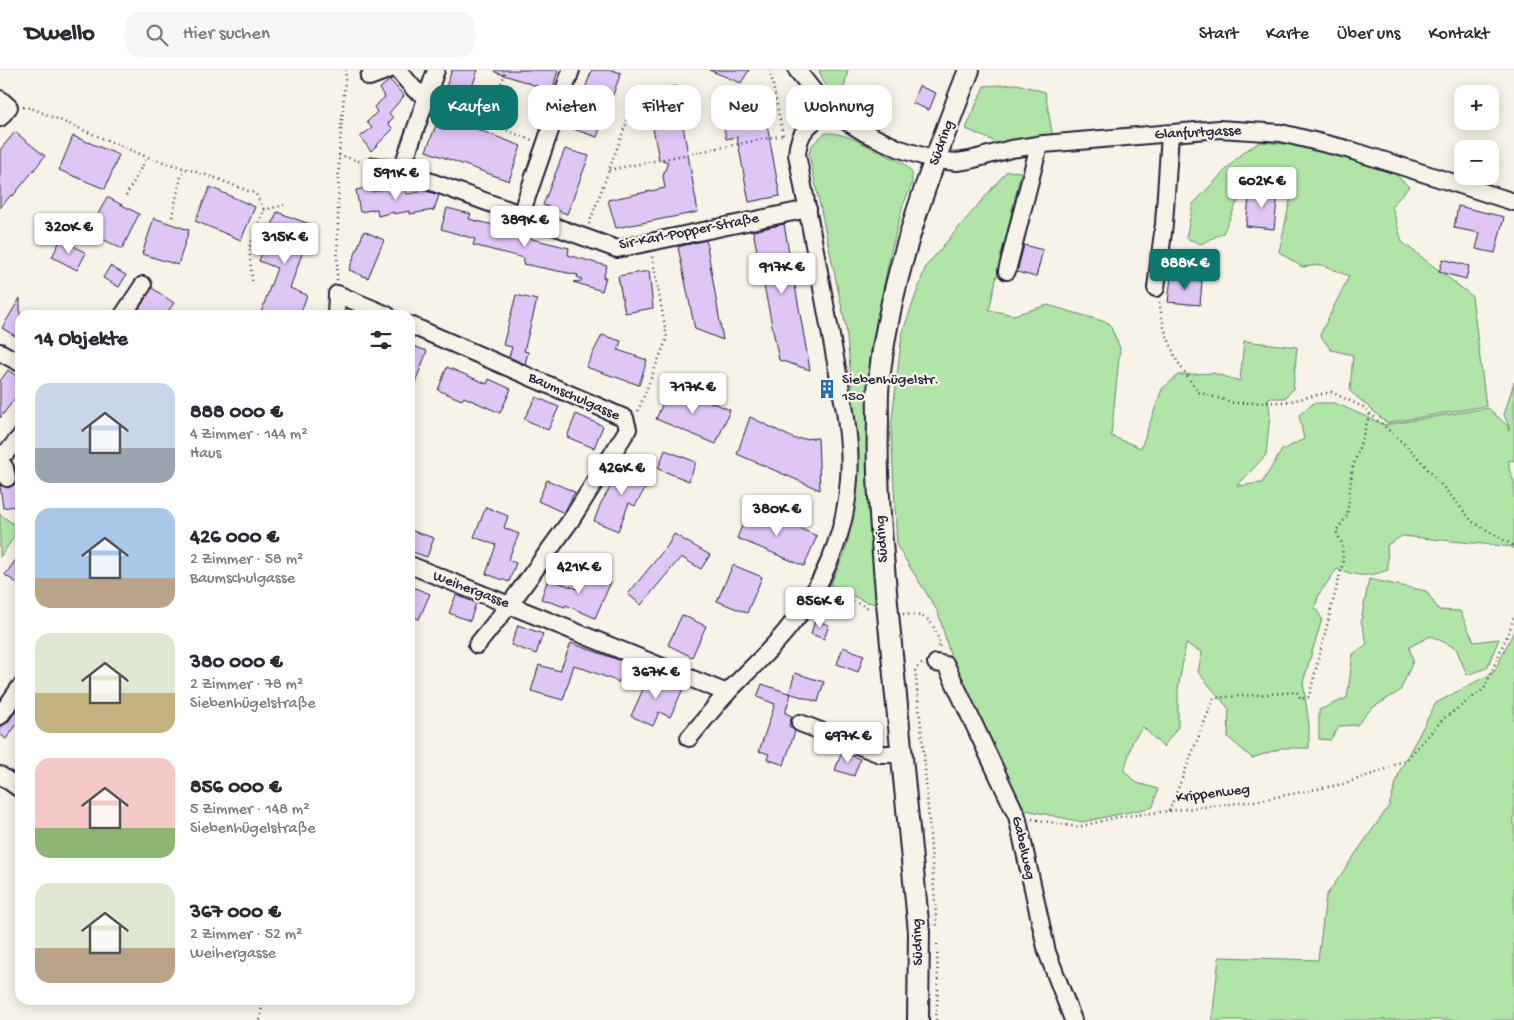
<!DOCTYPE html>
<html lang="de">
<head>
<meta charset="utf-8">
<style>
	body { margin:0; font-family:"Gochi Hand",sans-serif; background:#f7f7f7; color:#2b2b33; height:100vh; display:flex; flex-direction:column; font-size:19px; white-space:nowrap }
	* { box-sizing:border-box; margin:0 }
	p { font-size:16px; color:#7c7c81 }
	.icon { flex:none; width:28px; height:28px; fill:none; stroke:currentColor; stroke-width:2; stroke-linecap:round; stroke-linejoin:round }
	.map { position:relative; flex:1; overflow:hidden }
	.details { position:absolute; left:15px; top:240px; width:400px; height:695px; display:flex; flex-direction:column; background:#fff; border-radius:15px; box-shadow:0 2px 12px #0003 }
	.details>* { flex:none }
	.hud { position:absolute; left:430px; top:15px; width:475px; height:45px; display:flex; gap:10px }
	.buttons { position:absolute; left:1454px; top:15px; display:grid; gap:10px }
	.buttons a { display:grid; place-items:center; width:45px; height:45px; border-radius:10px; background:#fff; box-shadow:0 2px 12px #0003; font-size:25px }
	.price { position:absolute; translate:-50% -42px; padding:0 11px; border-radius:5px; background:#fff; color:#222; font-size:16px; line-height:32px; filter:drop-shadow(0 1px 2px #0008) }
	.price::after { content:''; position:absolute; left:50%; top:30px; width:15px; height:11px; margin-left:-8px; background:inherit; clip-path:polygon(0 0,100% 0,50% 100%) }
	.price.active { background:#0f766e; color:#fff }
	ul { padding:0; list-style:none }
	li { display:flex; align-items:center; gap:15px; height:125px; padding:0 20px }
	li span { display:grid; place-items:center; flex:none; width:140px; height:100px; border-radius:15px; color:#555 }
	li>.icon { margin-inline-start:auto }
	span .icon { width:60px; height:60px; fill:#fffc; stroke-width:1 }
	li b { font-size:21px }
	h2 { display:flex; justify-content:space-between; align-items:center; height:60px; padding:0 20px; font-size:21px }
	.chip { padding:0 18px; border-radius:15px; background:#fff; box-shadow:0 2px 12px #0003; font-size:18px; line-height:45px }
	.chip.active { background:#0f766e; color:#fff }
	header { display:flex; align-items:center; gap:30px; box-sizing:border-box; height:70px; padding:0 25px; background:#fff; border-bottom:1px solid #e1e1e2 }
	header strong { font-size:24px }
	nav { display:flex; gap:28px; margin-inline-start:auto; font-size:18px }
	.search { width:350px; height:45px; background:#f7f7f7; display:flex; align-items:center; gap:12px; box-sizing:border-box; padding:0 18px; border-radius:15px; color:#7c7c81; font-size:19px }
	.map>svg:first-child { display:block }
	.green { fill:#b1e5a7; stroke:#6a8471 }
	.building { fill:#dfc6f5; stroke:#22223b }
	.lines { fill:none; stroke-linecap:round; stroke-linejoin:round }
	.minor-casing { stroke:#22223b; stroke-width:20 }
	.major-casing { stroke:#22223b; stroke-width:24 }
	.path { stroke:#22223b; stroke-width:2.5; stroke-dasharray:1 4; stroke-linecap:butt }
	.minor { stroke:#f7f3e8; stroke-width:16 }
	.major { stroke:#f7f3e8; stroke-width:20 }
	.major-bridge-casing { stroke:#22223b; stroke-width:24; stroke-linecap:butt }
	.major-bridge { stroke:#f7f3e8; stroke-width:20 }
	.labels { text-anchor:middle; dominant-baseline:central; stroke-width:4.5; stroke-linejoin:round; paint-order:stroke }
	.street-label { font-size:15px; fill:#22223b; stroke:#f7f3e8 }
	.poi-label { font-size:15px; fill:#22223b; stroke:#f7f3e8; text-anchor:start }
</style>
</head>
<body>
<header>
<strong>Dwello</strong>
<div class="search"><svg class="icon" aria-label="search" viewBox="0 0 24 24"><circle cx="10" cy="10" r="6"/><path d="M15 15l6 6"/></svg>Hier suchen</div>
<nav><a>Start</a><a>Karte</a><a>Über uns</a><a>Kontakt</a></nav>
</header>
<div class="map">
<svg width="1514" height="950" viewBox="0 0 1514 950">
	<rect width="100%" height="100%" fill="#f7f3e8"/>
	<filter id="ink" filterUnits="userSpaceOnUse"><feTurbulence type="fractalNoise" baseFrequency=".02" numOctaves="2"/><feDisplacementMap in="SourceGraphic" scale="10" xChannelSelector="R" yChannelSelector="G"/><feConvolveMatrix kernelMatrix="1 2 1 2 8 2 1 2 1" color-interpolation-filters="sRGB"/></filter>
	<g filter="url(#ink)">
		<g class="green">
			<polygon points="819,0 848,0 841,31 824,13"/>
			<polygon points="1017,14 1045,22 1053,68 998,73 966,59 984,16"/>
			<polygon points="825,63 833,63 849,67 905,94 912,103 912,114 903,135 891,181 871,278 867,327 870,449 878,534 866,532 830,515 846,480 854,436 855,350 846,257 809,84 812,75"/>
			<polygon points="1260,72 1299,75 1394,103 1409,117 1392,136 1402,172 1472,226 1486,336 1387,353 1350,321 1353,285 1331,280 1320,265 1349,206 1322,195 1302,197 1279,182 1293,117 1247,111 1223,163 1201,174 1186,168 1193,134 1242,83"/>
			<path d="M1007 101 1021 102 989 240 1014 245 1048 235 1109 253 1120 278 1111 366 1141 378 1162 319 1178 305 1213 303 1240 311 1244 271 1297 277 1293 319 1285 328H1268L1270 344 1266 385 1237 416 1262 413 1282 380 1304 369 1299 345 1314 333H1335L1385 355 1488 338 1508 356 1509 361V356L1504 345 1514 312V391L1509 390V399L1514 412V480L1513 477 1402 466 1387 475 1388 500C1366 508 1358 506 1337 499L1319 524 1315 537 1322 549 1303 612 1309 655V678H1282L1252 688 1228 667 1229 639 1198 602 1202 582 1186 574 1178 619V657L1163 677 1143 657 1133 670 1124 701 1137 713 1158 719 1153 737 1082 752 1021 739 952 591 938 542 897 476 891 358 902 264 926 196Z"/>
			<polygon points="0,444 20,459 0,487"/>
			<polygon points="1369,509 1426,521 1439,540 1460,541 1474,572 1499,569 1487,598 1467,605 1456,578 1431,566 1409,577 1413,591 1400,621 1372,638 1357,655 1340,656 1330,670 1319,669 1319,640 1347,628 1353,584 1367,574 1361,551"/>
			<polygon points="1514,561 1514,950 1212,950 1219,887 1318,890 1326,826 1389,736 1400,700 1436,633 1494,602"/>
		</g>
		<g class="building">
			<polygon points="452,0 478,0 469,25 446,17"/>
			<polygon points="495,0 558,0 552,21 495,2"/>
			<polygon points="592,0 612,0 621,3 597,67 570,58"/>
			<polygon points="709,0 749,0 741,13"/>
			<polygon points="390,10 404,26 389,43 393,48 388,53 393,59 371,81 360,67 372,58 367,52 377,42 374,37 385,27 379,19"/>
			<polygon points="676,16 698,142 616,158 608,130 665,118 663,106 668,92 659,89 646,22"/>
			<polygon points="919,16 936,23 929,40 912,33"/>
			<polygon points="763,33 780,126 749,132 737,67 726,69 721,40"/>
			<polygon points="440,45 521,76 509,111 426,81"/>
			<polygon points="15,62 45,86 13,126 11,125 0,138 0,80"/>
			<polygon points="73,66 119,85 105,119 59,100"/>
			<polygon points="565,79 589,86 567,144 543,135"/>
			<polygon points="210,117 255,137 241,170 195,151"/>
			<polygon points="371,117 373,122 388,118 389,123 405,118 407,124 426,121 439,125 434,140 410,144 410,141 394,144 394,142 378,146 377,139 360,142 356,120"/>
			<polygon points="1250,119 1278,122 1274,159 1246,156"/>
			<polygon points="107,127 139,144 122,179 89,162"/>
			<polygon points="1458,136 1504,147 1495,183 1476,179 1480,163 1454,158"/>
			<polygon points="447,138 471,144 469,149 521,162 520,166 569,178 568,185 607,196 603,208 606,207 602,221 573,212 581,211 582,209 577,207 578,205 523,194 524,188 473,175 475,169 441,159"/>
			<polygon points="277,142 312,155 290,218 307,225 300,245 260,245 277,198 259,191"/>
			<polygon points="154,148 189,160 178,195 142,184"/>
			<polygon points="784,154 810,300 779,290 753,161"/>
			<polygon points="364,161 384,170 368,208 349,200"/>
			<polygon points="61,169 86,183 77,200 52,187"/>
			<polygon points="706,170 723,270 695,259 678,177"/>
			<polygon points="1024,175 1043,180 1036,207 1017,202"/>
			<polygon points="1443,189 1469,196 1466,209 1439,202"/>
			<polygon points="110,196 126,205 119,217 103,208"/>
			<polygon points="649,201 653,238 625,243 618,206"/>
			<polygon points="1171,207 1202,211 1200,235 1168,232"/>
			<polygon points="152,218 174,233 165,245 135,245"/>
			<polygon points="516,225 537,230 524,281 528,282 525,294 509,287 512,277 503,275"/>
			<polygon points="20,228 20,269 2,258"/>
			<polygon points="602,265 621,271 618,280 647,290 639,315 586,297"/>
			<polygon points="410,275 427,281 411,323 410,323"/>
			<polygon points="447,297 487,314 489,309 511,319 500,343 464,327 462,330 438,320"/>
			<polygon points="8,300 20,309 20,322 0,348 0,311"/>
			<polygon points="671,315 730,340 716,374 656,349"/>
			<polygon points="536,327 559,337 548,360 524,349"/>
			<polygon points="576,344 603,356 594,378 567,367"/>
			<polygon points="750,347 795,369 818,368 820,420 737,384"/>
			<polygon points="665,380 696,392 689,411 658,399"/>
			<polygon points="626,391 652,406 635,436 629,433 618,461 594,451 601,433"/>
			<polygon points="15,398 20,398 20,435 3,438 0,415 8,418 14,415 17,411"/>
			<polygon points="547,410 575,422 564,443 538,431"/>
			<polygon points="486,437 508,446 504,458 519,464 508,490 516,493 509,512 486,504 496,475 474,467"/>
			<polygon points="750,437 817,466 804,496 737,468"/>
			<polygon points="410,460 434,468 427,487 410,481"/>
			<polygon points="674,464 710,485 701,499 681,487 641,535 628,524 668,475"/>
			<polygon points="20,484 20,515 5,505"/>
			<polygon points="733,495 762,507 747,543 717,531"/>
			<polygon points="589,502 611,512 595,548 566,535 565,537 541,529 548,509 581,520"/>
			<polygon points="410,516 430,524 419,549 410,546"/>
			<polygon points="456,525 476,533 470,551 449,543"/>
			<polygon points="682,545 706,556 692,587 668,575"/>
			<polygon points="815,550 829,555 824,569 811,564"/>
			<polygon points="518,555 543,564 536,584 511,575"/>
			<polygon points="571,573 627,593 619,612 574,595 563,630 531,621 539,595 560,601"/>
			<polygon points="843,577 864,585 858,602 837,594"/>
			<polygon points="795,603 824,612 818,632 789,623"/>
			<polygon points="650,604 683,619 670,647 659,642 653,656 631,646"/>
			<polygon points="762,614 791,624 785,643 792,646 789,656 795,661 784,695 767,689 769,684 759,681 775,634 757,627"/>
			<polygon points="20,635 20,650 6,669 0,664 0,658 8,652"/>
			<polygon points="842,682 860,689 854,706 835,700"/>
		</g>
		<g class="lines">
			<g class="minor-casing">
				<g id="minor">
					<polyline points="398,0 415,20 427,26"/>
					<polyline points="797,0 829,41 865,63 900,79 935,90 957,92 970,90 1011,79 1044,74 1219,59 1281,63 1347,79 1514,132"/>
					<polyline points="369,7 388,0"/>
					<polyline points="0,29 9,37 0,48"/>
					<polyline points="374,96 401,101 617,179 808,139"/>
					<polyline points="401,101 436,0"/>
					<polyline points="521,144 571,0"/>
					<polyline points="1007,201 1039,75"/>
					<polyline points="1156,218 1164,154 1170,64"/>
					<polyline points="123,245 143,215"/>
					<polyline points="336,245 337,224 387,245"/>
					<polyline points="410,255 625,348 628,359 571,450 510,534 477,575"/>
					<polyline points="0,282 20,293"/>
					<polyline points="0,385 8,381 20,367"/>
					<polyline points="0,391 5,398 7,408"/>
					<polyline points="410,495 727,623"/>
					<polyline points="936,593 946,595 1017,746 1047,882 1073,950"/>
					<polyline points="0,646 20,617"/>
					<polyline points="800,653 880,684 903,684"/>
					<path d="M689 668C702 653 714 637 728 622 747 602 768 583 786 561 822 519 846 465 849 409 851 386 848 363 845 341L797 84C799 60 809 54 829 41"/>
					<polyline points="0,705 20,719"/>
				</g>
			</g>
			<g class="major-casing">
				<g id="major">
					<path d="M887 533C882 473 876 413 878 352 878 339 877 325 879 311 890 204 930 100 969 0"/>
					<polyline points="889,554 919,862 918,950"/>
				</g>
			</g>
			<g class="path">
				<polyline points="770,0 783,65"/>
				<polyline points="440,28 469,46 532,70"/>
				<polyline points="23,37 31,38 147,87 213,107 256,124 264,140 249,178 253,219"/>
				<polyline points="494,55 500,50 499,19 506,0"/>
				<polyline points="339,85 362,92"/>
				<polyline points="609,100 783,65"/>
				<polyline points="126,126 147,87"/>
				<polyline points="264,140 284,135"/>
				<polyline points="172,147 183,98"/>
				<polyline points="589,154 630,43"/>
				<polyline points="337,210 339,85 346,0"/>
				<polyline points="1159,232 1164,258 1177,291 1198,322 1234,333 1286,332 1331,322 1363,337 1414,383 1473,452 1514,476"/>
				<polyline points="638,341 667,268 652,186"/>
				<polyline points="830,521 871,539"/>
				<path d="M903 544C921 546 929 544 936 563 939 569 940 573 939 579"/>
				<polyline points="922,594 915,599 924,685 937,859"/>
				<polyline points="1169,741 1214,628 1297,622 1301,629 1309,627 1343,492 1342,474 1336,461 1347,446 1352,400 1370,343"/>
				<polyline points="1032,749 1078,757 1118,747 1255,731 1343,714 1384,700 1408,688 1443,649 1484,619 1510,559 1514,546"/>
				<polyline points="260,950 263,930"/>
				<polyline points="936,950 938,920 937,872"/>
			</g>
			<use href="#minor" class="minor"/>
			<use href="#major" class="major"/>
			<g class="major-bridge-casing">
				<polyline id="major-bridge" points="887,533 889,554"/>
			</g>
			<use href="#major-bridge" class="major-bridge"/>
		</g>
	</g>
	<defs>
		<g id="building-bare" transform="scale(1.5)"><path d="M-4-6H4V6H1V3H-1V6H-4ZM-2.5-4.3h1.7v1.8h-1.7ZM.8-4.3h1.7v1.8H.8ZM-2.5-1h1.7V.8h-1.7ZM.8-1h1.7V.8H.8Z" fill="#1f6fb2" stroke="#f7f3e8" stroke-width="2.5" paint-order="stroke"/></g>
	</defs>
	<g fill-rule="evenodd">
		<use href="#building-bare" x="827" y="319"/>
	</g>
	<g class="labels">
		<g class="street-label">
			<text transform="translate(1198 63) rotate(-3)">Glanfurtgasse</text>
			<text transform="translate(942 73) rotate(-70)">Südring</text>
			<text transform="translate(689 162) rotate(-11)">Sir-Karl-Popper-Straße</text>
			<text transform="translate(574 327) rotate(24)">Baumschulgasse</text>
			<text transform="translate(882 469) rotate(-94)">Südring</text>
			<text transform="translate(471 520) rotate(21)">Weihergasse</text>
			<text transform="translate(1213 724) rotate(-7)">Krippenweg</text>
			<text transform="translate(1023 778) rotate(77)">Gabelweg</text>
			<text transform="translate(918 872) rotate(-92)">Südring</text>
		</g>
		<g class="poi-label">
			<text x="842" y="310">Siebenhügelstr.<tspan x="842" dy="17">150</tspan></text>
		</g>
	</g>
</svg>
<div class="buttons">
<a>+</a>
<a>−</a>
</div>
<b class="price" style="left:396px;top:131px">591K €</b>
<b class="price" style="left:1262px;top:139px">602K €</b>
<b class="price" style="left:525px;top:178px">389K €</b>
<b class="price" style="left:69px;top:185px">320K €</b>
<b class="price" style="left:285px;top:195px">315K €</b>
<b class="price active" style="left:1185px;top:221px">888K €</b>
<b class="price" style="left:782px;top:225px">917K €</b>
<b class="price" style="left:693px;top:345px">717K €</b>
<b class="price" style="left:622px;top:426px">426K €</b>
<b class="price" style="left:777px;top:467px">380K €</b>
<b class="price" style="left:579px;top:525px">421K €</b>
<b class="price" style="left:820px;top:559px">856K €</b>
<b class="price" style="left:656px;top:630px">367K €</b>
<b class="price" style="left:848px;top:694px">697K €</b>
<div class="hud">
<a class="chip active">Kaufen</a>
<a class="chip">Mieten</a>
<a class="chip">Filter</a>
<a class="chip">Neu</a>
<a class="chip">Wohnung</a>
</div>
<section class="details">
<h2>14 Objekte<svg class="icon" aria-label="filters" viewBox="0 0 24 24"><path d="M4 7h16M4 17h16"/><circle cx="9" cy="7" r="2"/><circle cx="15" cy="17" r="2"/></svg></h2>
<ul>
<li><span style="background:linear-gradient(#c9d6e8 65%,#9aa5b1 0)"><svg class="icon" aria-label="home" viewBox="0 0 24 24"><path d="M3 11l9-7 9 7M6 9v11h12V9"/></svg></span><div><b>888 000 €</b><p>4 Zimmer · 144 m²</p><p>Haus</p></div></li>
<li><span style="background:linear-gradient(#a9c7e8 70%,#b9a48a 0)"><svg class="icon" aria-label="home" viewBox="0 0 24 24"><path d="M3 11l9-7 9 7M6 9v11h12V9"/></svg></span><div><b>426 000 €</b><p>2 Zimmer · 58 m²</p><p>Baumschulgasse</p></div></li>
<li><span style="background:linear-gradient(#dfe7d0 60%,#c2b280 0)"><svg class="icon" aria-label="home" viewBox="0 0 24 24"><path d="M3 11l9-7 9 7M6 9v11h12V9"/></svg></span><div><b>380 000 €</b><p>2 Zimmer · 78 m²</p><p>Siebenhügelstraße</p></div></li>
<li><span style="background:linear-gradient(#f6c9c9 70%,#8fb573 0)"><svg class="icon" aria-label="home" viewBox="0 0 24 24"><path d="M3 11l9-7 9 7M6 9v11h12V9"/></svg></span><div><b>856 000 €</b><p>5 Zimmer · 148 m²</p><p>Siebenhügelstraße</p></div></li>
<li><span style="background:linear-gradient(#dfe7d0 65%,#b9a48a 0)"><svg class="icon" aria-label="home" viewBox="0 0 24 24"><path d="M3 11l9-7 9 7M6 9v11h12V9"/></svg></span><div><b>367 000 €</b><p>2 Zimmer · 52 m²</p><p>Weihergasse</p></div></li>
</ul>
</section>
</div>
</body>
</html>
